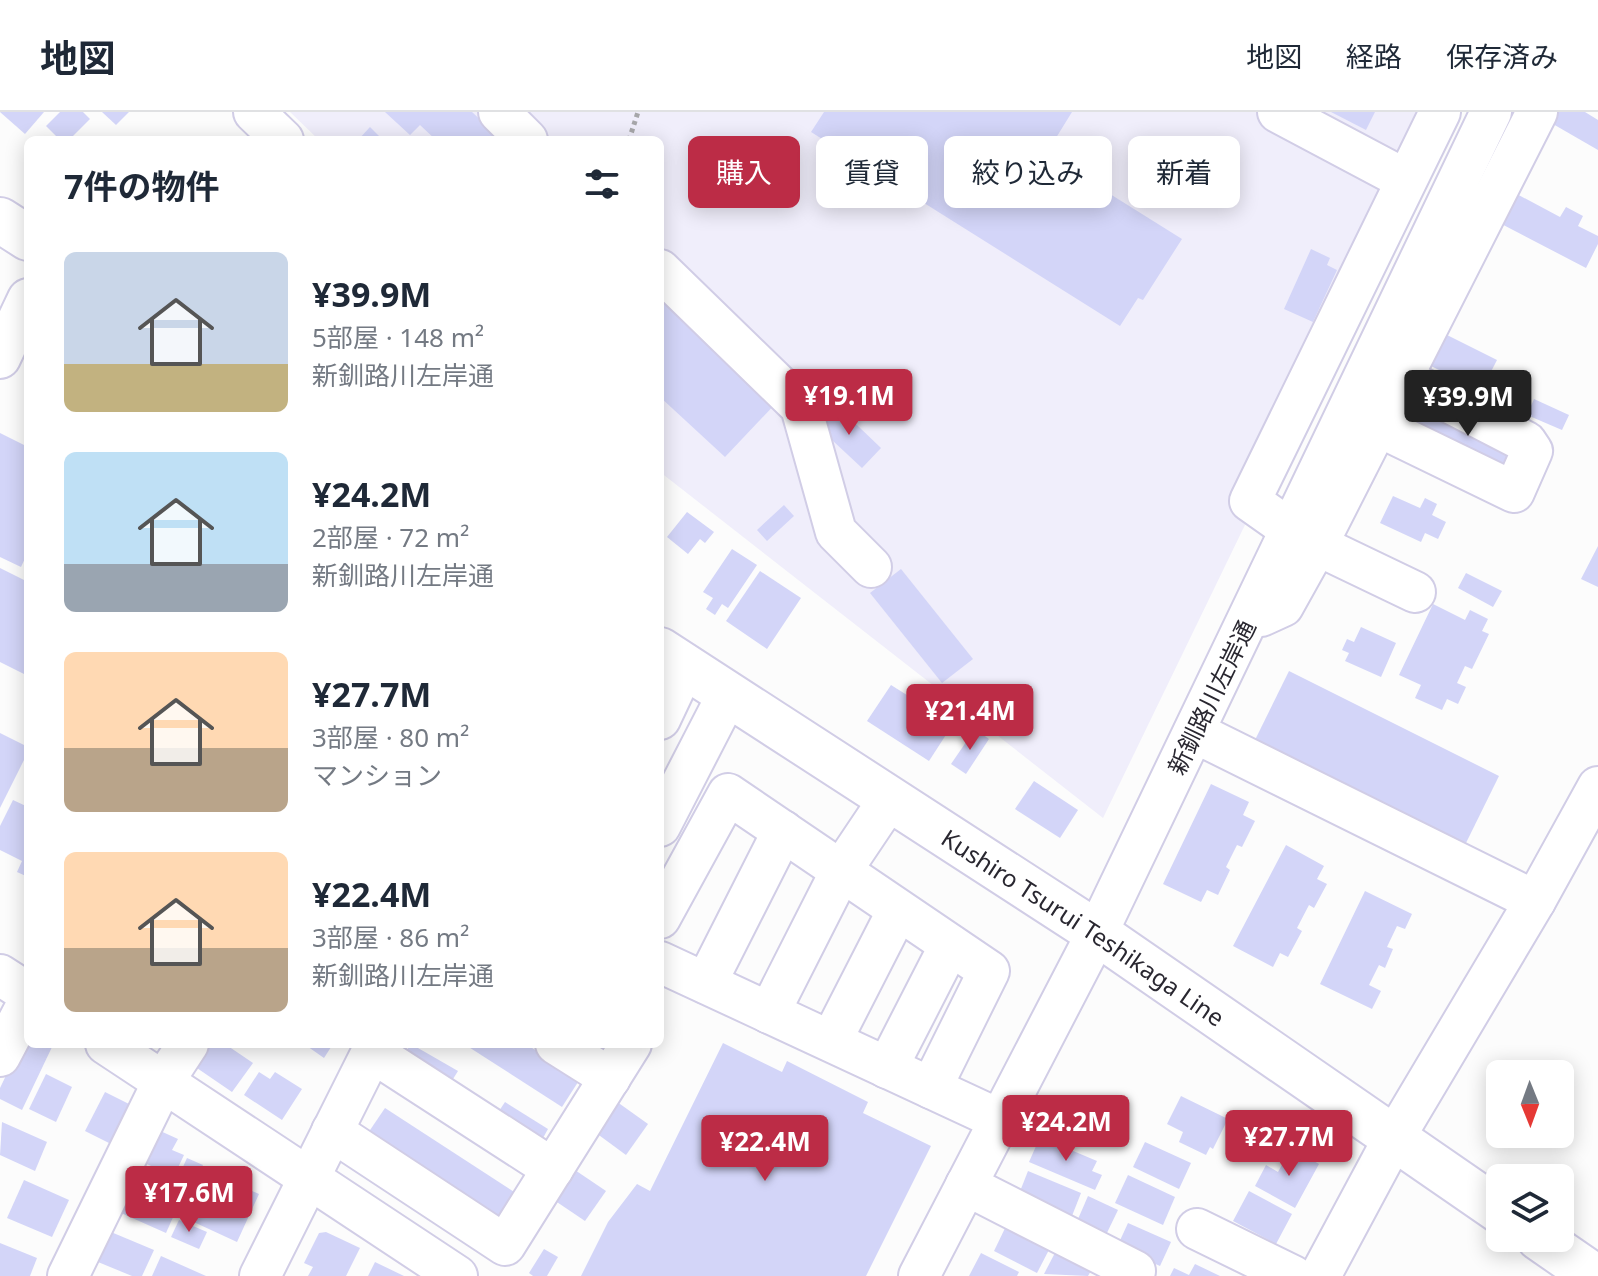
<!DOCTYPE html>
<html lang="ja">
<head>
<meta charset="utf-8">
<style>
	body { margin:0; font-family:"Noto Sans","Noto Sans JP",sans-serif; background:#f2f2f3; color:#1f2937; height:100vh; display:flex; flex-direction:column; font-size:30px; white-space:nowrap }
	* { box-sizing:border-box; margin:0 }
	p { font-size:26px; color:#747a83 }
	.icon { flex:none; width:44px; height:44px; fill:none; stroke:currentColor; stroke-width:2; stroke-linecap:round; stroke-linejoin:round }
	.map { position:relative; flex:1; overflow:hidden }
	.sheet { position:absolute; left:24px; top:24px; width:640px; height:912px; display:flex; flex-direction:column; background:#fff; border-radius:12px; box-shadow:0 4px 20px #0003 }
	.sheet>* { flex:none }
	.hud { position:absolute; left:688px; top:24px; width:760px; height:72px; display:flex; gap:16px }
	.needle { width:52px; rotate:179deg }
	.fabs { position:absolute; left:1486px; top:948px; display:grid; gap:16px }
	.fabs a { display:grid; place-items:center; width:88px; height:88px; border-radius:12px; background:#fff; box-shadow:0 4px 20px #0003; font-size:40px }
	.price { position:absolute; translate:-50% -68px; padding:0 18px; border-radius:8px; background:#bc2c46; color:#fff; font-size:26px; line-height:52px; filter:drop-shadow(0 2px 4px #0008) }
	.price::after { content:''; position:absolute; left:50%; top:48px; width:24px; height:18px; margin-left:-12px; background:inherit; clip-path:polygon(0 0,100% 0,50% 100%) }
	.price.active { background:#222; color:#fff }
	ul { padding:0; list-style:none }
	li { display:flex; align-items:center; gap:24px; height:200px; padding:0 40px }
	li span { display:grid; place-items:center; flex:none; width:224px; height:160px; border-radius:12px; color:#555 }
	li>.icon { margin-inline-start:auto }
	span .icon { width:96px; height:96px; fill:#fffc; stroke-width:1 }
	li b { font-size:34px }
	h2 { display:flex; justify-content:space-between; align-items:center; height:96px; padding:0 40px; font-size:34px }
	.chip { padding:0 28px; border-radius:12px; background:#fff; box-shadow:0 4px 20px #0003; font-size:28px; line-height:72px }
	.chip.active { background:#bc2c46; color:#fff }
	header { display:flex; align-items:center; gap:48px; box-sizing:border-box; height:112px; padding:0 40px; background:#fff; border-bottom:2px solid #e0e1e3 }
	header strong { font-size:38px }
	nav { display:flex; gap:44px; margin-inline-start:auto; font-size:28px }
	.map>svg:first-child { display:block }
	.built { fill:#f0eefb }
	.pier { fill:#fcfcfc }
	.building { fill:#d3d5f8 }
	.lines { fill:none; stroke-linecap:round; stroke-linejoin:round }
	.minor-casing { stroke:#d1cde6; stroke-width:44 }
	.major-casing { stroke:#d1cde6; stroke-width:48 }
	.path { stroke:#a7a7aa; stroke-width:5; stroke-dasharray:4 4; stroke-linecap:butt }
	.minor { stroke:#fff; stroke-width:40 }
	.major { stroke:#fff; stroke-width:44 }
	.labels { text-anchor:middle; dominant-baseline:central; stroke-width:6; stroke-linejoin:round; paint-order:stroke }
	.street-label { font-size:24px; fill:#292730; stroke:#fff }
</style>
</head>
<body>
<header>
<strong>地図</strong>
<nav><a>地図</a><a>経路</a><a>保存済み</a></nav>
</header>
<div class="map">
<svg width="1598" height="1164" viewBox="0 0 1598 1164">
	<rect width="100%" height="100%" fill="#fcfcfc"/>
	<polygon class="built" points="290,0 1445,0 1103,706 660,360 660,28 319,28"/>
	<polygon class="pier" points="1577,1089 1598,1103 1598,1164 1535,1164"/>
	<g class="building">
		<polygon points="0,0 44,0 25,22"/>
		<polygon points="60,0 83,0 90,7 69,28 60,28 46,14"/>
		<polygon points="102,0 129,0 116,13"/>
		<polygon points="385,0 472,0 502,28 436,28 420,13 410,23"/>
		<polygon points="824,0 1072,0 1046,42 1182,127 1143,188 1138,186 1120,214 811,20"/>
		<polygon points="1331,0 1375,0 1366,18"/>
		<polygon points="1551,0 1585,0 1598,8 1598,38 1546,8"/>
		<polygon points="370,15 383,28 358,28"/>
		<polygon points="1513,80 1560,105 1566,95 1583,104 1578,114 1598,124 1598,132 1586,156 1490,106"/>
		<polygon points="1311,137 1330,146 1327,153 1337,158 1313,210 1284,197"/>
		<polygon points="660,182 779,288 725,345 660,285"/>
		<polygon points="1439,219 1497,248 1481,279 1423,250"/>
		<polygon points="1500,262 1530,278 1520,298 1490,283"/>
		<polygon points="1534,287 1569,303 1562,318 1527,303"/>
		<polygon points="1426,289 1524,339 1511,363 1413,313"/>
		<polygon points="837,294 881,336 862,356 817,314"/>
		<polygon points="0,321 28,335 28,440 21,455 0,445"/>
		<polygon points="1393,384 1420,396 1425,386 1437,392 1432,403 1446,410 1438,427 1425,421 1421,430 1380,411"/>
		<polygon points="784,393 794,404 767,429 757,418"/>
		<polygon points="687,400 714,420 705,431 700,427 688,442 667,425"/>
		<polygon points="1598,434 1598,475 1581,467"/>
		<polygon points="732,437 757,453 728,496 722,492 715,503 706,497 713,486 703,480"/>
		<polygon points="0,456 28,470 28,564 0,550"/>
		<polygon points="901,457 973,547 942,571 870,481"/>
		<polygon points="760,459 801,486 767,537 726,509"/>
		<polygon points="1466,461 1502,479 1493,495 1458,476"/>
		<polygon points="1433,492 1465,508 1470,498 1488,507 1482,519 1489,522 1472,557 1465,554 1457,571 1466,575 1458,592 1447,587 1442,598 1415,586 1421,573 1399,563"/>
		<polygon points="1361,515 1396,531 1381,565 1345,549 1349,541 1342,538 1347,527 1354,530"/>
		<polygon points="1289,559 1499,664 1464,735 1254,630"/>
		<polygon points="891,573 953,612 929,649 867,609"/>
		<polygon points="975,617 989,627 966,662 951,652"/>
		<polygon points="0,621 28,635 28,640 0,696"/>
		<polygon points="1034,669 1078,698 1060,726 1015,697"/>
		<polygon points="1211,672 1249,690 1243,703 1255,709 1242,735 1237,733 1226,755 1230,758 1218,783 1207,778 1201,790 1163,772"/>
		<polygon points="13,688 28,695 28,765 17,760 22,749 0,738 0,714"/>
		<polygon points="1286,733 1324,754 1317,767 1327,772 1314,796 1309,793 1297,816 1302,819 1288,845 1280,841 1273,855 1233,834"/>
		<polygon points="1365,779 1412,802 1405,817 1397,814 1387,835 1393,837 1385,856 1379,853 1369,873 1381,879 1372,897 1320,872"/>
		<polygon points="26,922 28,932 46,932 52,935 22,998 0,987 0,976"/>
		<polygon points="723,931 782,960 787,949 868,990 863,1001 931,1034 866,1164 581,1164 608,1110 637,1072 650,1079"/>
		<polygon points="209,932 225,932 253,951 232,980 194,954"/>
		<polygon points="304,932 333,932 324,946"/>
		<polygon points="411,932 458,959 453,967 407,938"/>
		<polygon points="464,932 526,932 580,967 562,995"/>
		<polygon points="259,960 270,967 275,960 302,977 282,1008 244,983"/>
		<polygon points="46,962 72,975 56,1010 29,997"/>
		<polygon points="105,980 139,997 113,1033 85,1019"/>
		<polygon points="1181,984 1228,1007 1213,1037 1210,1035 1206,1043 1179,1030 1183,1020 1167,1012"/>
		<polygon points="613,987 648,1012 626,1043 592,1018"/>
		<polygon points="505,990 548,1017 543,1026 499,999"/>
		<polygon points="385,996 522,1085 504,1113 366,1024"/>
		<polygon points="2,1010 47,1030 35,1059 0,1043"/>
		<polygon points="156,1017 178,1027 172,1038 184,1043 174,1064 142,1050"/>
		<polygon points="1040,1025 1097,1049 1092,1059 1102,1063 1095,1078 1029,1050"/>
		<polygon points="1145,1030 1191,1051 1179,1077 1133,1055"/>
		<polygon points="1291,1036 1319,1052 1295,1096 1255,1074 1266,1053 1278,1060"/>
		<polygon points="187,1046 203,1053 193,1075 177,1068"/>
		<polygon points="569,1054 606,1079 585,1109 548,1084"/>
		<polygon points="1028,1059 1081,1081 1070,1109 1017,1087"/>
		<polygon points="1128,1063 1175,1085 1163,1113 1115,1091"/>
		<polygon points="204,1065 240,1082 243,1075 259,1082 237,1130 185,1106"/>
		<polygon points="24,1068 69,1088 52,1125 7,1106"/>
		<polygon points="133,1074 178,1094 166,1121 121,1101"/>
		<polygon points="1249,1079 1292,1102 1276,1132 1233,1109"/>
		<polygon points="1088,1084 1118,1098 1104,1127 1075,1114"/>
		<polygon points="179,1108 207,1120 199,1137 171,1125"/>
		<polygon points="1008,1110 1052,1132 1037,1161 994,1139"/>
		<polygon points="1128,1111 1171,1130 1160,1154 1117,1135"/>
		<polygon points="111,1120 154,1138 142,1164 132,1164 98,1150"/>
		<polygon points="326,1120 360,1136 346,1164 308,1164 313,1155 304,1151 319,1121"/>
		<polygon points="0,1131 37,1146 30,1164 0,1164"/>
		<polygon points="544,1137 558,1145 547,1164 533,1164 529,1161"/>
		<polygon points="1057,1137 1093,1155 1088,1164 1044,1162"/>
		<polygon points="981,1141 1019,1160 1017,1164 969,1164"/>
		<polygon points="161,1144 206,1164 152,1164"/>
		<polygon points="375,1150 404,1164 368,1164"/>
		<polygon points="1195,1152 1220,1164 1170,1164 1174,1156 1189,1163"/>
	</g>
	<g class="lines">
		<g class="minor-casing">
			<g id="minor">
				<polyline points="254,0 283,28"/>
				<polyline points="499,0 527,28"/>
				<polyline points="1278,0 1406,68"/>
				<polyline points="660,158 801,295 836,420 871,455"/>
				<polyline points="0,246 28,187"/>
				<polyline points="1378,314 1514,380 1532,339 1526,330 1402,266"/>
				<polyline points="1291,418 1250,389 1440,0"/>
				<polyline points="1317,433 1415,480"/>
				<polyline points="1261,504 1283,494 1317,433 1537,0"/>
				<polyline points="660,607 685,554"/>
				<polyline points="1194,620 1535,789"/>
				<polyline points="660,714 728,582"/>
				<polyline points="660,806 728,682 989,859 931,976"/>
				<polyline points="660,850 1000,1008"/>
				<polyline points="0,863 28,881"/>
				<polyline points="706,871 783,719"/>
				<polyline points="769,901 841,759 890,686"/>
				<polyline points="831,929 898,798"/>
				<polyline points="106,932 457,1164"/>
				<polyline points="556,932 610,966"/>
				<polyline points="372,940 553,1057"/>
				<polyline points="0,944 28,891"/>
				<polyline points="887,956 950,833"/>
				<polyline points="332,1019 505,1133 631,932"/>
				<polyline points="966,1073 1135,1159"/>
				<polyline points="1197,1117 1293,1164"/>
				<polyline points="68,1164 163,970 188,932"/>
				<polyline points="260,1164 376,932"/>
				<polyline points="919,1164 1097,821 1491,0"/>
				<polyline points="1320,1164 1394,1026 1535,789 1598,675"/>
			</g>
		</g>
		<g class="major-casing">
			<g id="major">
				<polyline points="0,108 28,126"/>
				<path id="s1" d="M660 538 1097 821 1500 1099"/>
				<polyline points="1539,1126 1594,1164"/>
			</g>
		</g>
		<polyline class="path" points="629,28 638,0"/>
		<use href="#minor" class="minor"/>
		<use href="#major" class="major"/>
	</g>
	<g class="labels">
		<g class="street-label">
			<text transform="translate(1211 585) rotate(-64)">新釧路川左岸通</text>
			<text stroke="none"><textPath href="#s1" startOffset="506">Kushiro Tsurui Teshikaga Line</textPath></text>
		</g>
	</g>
</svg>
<div class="fabs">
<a><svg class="needle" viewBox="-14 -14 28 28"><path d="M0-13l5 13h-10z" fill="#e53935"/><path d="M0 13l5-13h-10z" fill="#747a83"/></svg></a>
<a><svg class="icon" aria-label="layers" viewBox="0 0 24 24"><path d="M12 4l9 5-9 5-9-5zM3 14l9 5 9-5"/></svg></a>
</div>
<b class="price" style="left:849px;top:325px">¥19.1M</b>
<b class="price active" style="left:1468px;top:326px">¥39.9M</b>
<b class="price" style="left:970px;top:640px">¥21.4M</b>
<b class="price" style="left:1066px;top:1051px">¥24.2M</b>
<b class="price" style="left:1289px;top:1066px">¥27.7M</b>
<b class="price" style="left:765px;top:1071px">¥22.4M</b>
<b class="price" style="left:189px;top:1122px">¥17.6M</b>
<div class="hud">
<a class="chip active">購入</a>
<a class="chip">賃貸</a>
<a class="chip">絞り込み</a>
<a class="chip">新着</a>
</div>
<section class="sheet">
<h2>7件の物件<svg class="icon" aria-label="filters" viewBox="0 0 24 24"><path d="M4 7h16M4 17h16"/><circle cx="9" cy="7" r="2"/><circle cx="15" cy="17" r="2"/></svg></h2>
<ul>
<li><span style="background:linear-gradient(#c9d6e8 70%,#c2b280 0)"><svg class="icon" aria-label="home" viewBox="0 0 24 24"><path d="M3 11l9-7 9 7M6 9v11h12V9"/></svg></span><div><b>¥39.9M</b><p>5部屋 · 148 m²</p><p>新釧路川左岸通</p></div></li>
<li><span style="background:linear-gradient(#bfe0f5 70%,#9aa5b1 0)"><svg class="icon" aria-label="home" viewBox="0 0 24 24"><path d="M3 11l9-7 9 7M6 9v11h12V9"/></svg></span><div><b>¥24.2M</b><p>2部屋 · 72 m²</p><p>新釧路川左岸通</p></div></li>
<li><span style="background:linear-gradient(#ffd9b3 60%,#b9a48a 0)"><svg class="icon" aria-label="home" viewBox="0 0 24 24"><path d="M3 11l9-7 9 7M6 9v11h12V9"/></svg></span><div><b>¥27.7M</b><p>3部屋 · 80 m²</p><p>マンション</p></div></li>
<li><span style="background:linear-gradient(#ffd9b3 60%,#b9a48a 0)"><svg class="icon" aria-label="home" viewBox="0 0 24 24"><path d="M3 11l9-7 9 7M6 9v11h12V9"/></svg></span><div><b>¥22.4M</b><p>3部屋 · 86 m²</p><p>新釧路川左岸通</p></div></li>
</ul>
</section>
</div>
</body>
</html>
